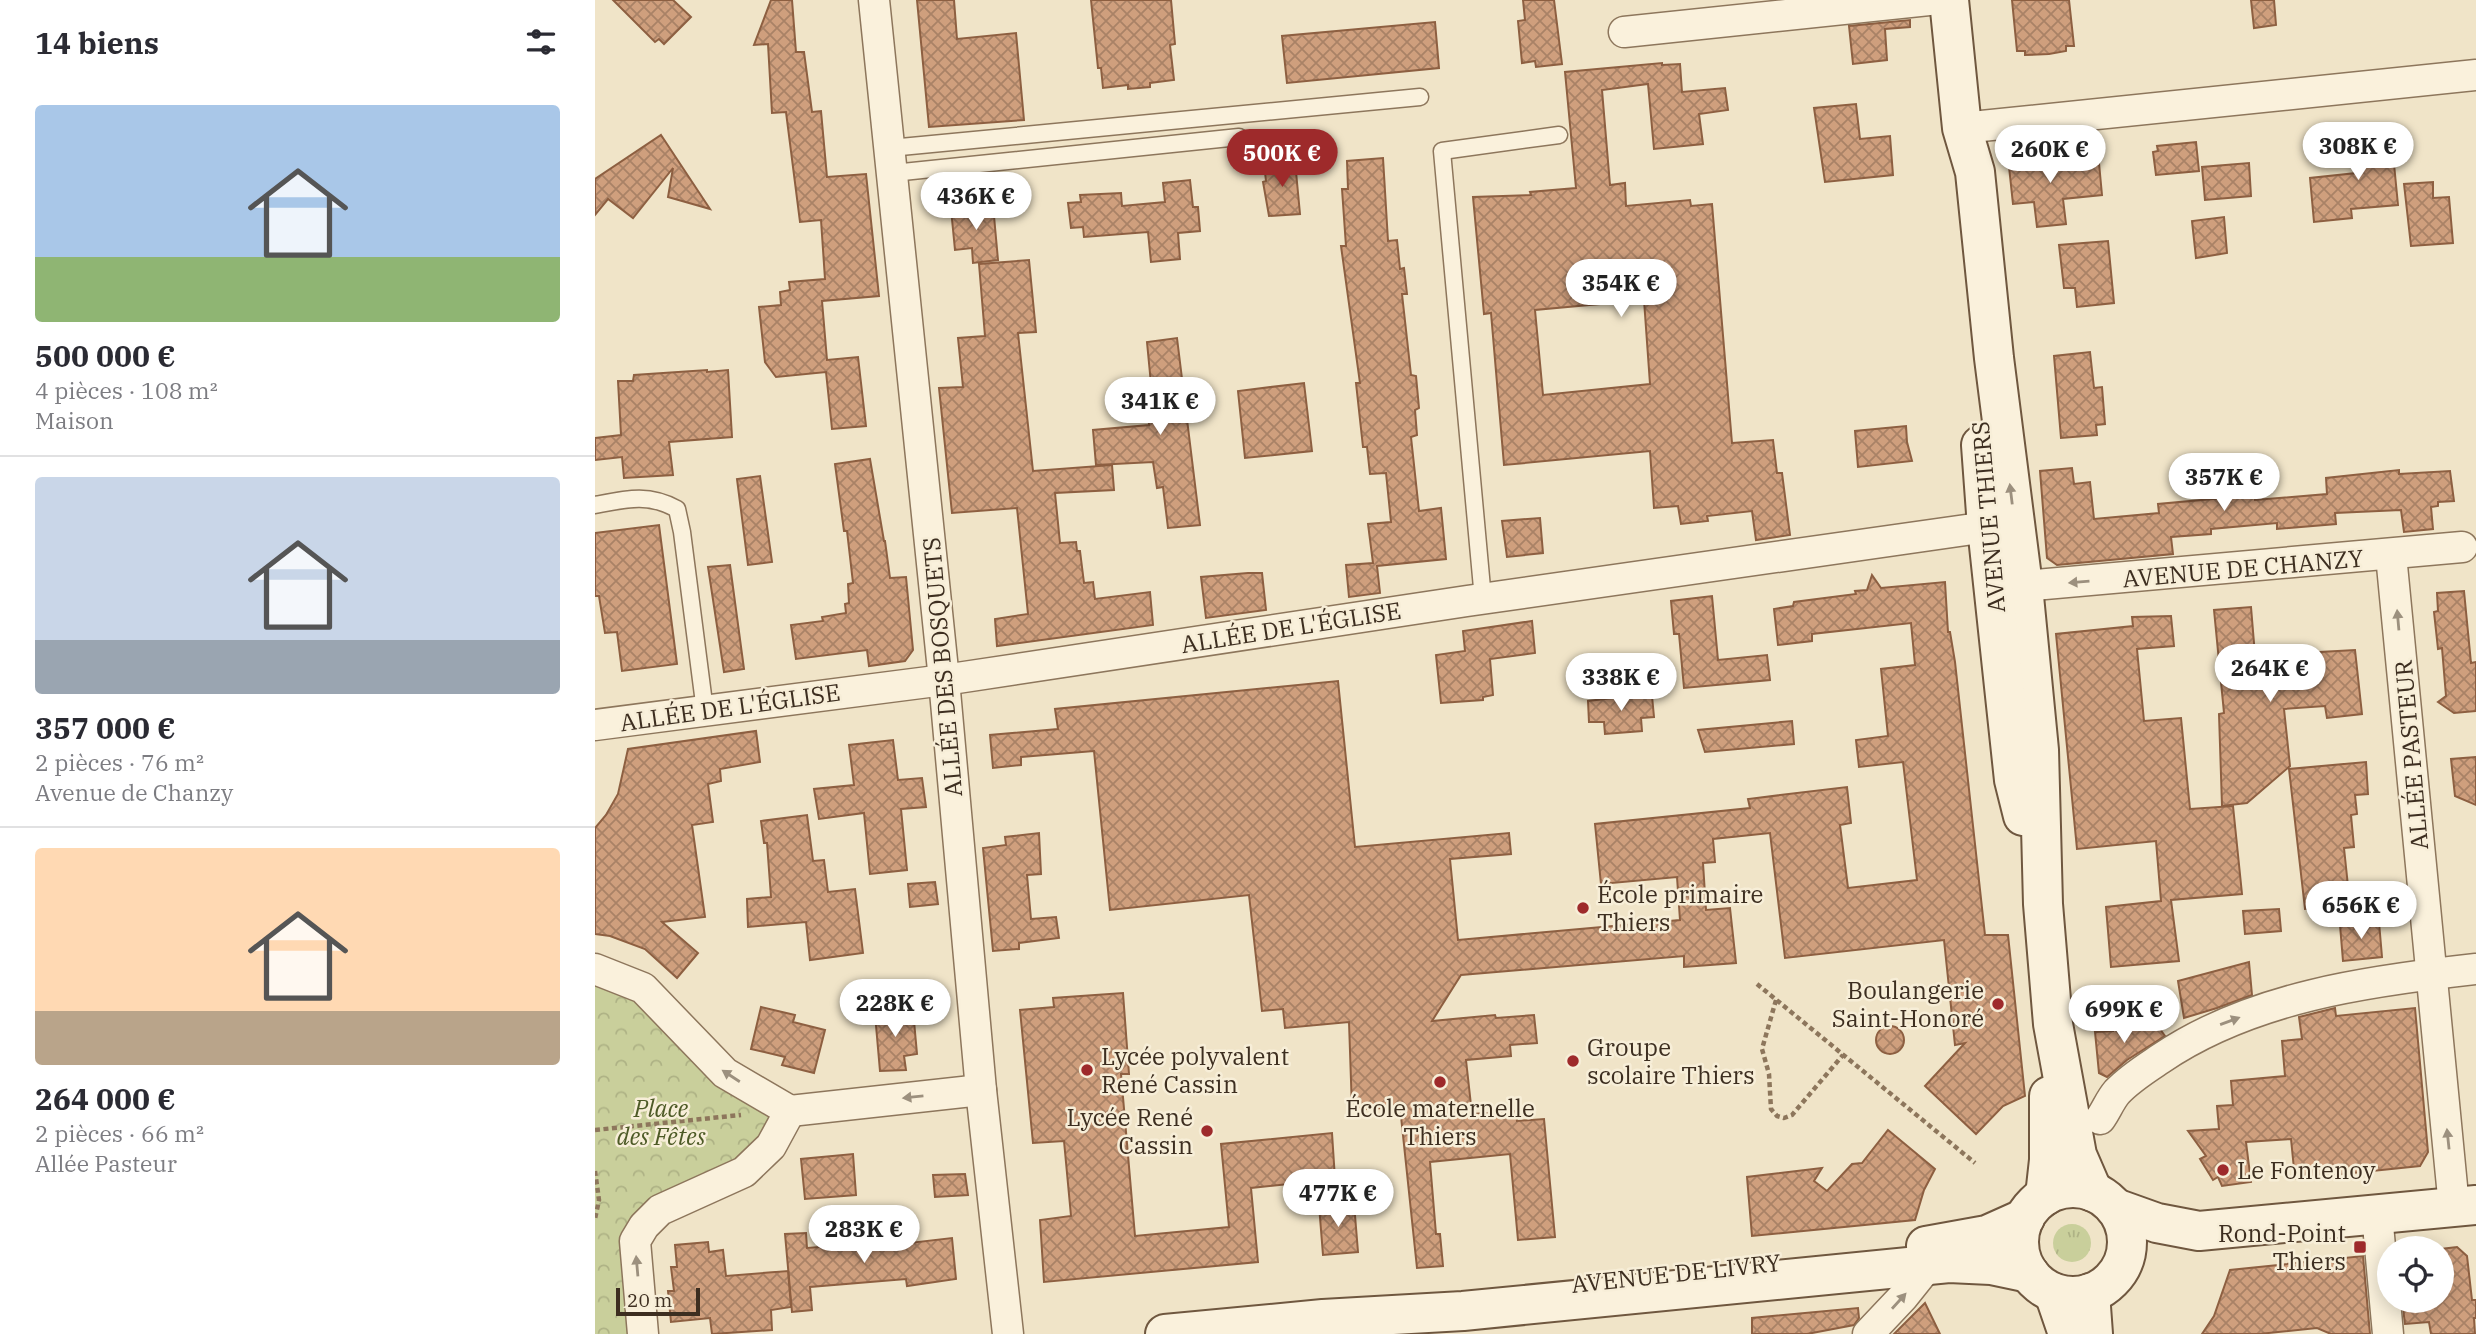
<!DOCTYPE html>
<html lang="fr">
<head>
<meta charset="utf-8">
<style>
	body { margin:0; font-family:"IBM Plex Serif",serif; background:#f2f2f3; color:#2b2b33; height:100vh; display:flex; flex-direction:column; font-size:26px; white-space:nowrap }
	* { box-sizing:border-box; margin:0 }
	p { font-size:23px; color:#7c7c81 }
	.icon { flex:none; width:38px; height:38px; fill:none; stroke:currentColor; stroke-width:2; stroke-linecap:round; stroke-linejoin:round }
	.map { position:relative; flex:1; overflow:hidden }
	.details { display:flex; flex-direction:column; background:#fff; width:595px }
	.details>* { flex:none }
	.tools { position:absolute; left:1782px; top:1236px; display:grid; gap:14px }
	.tools a { display:grid; place-items:center; width:77px; height:77px; border-radius:50%; background:#fff; box-shadow:0 4px 18px #0003; font-size:35px }
	.scale { position:absolute; left:21px; bottom:18px; width:84px; box-sizing:border-box; padding-left:7px; border:4px solid #3d2e20; border-top:0; font-size:19px; line-height:24px; white-space:nowrap; color:#3d2e20; -webkit-text-stroke:5px #f7eed8; paint-order:stroke }
	.price { position:absolute; translate:-50% -60px; padding:0 16px; border-radius:24px; background:#fff; color:#222; font-size:23px; line-height:46px; filter:drop-shadow(0 2px 4px #0008) }
	.price::after { content:''; position:absolute; left:50%; top:42px; width:21px; height:16px; margin-left:-10px; background:inherit; clip-path:polygon(0 0,100% 0,50% 100%) }
	.price.active { background:#9e2a2b; color:#fff }
	ul { padding:0; list-style:none }
	li { display:grid; align-content:center; gap:14px; height:371px; padding:0 35px }
	li+li { border-top:2px solid #e1e1e2 }
	li span { display:grid; place-items:center; height:217px; border-radius:7px; color:#555 }
	li>.icon { margin-inline-start:auto }
	span .icon { width:126px; height:126px; fill:#fffc; stroke-width:1 }
	li b { font-size:30px }
	h2 { display:flex; justify-content:space-between; align-items:center; height:84px; padding:0 35px; font-size:30px }
	main { display:flex; flex:1; min-height:0 }
	.map>svg:first-child { display:block }
	.grass { fill:url(#grass-tufts) }
	.park { fill:url(#park-crowns) }
	.building { fill:url(#building-cross-hatch); stroke:#8d5f41; stroke-width:2; fill-rule:evenodd }
	.lines { fill:none; stroke-linecap:round; stroke-linejoin:round }
	.service-casing { stroke:#8d765c; stroke-width:19 }
	.minor-casing { stroke:#8d765c; stroke-width:33 }
	.secondary-casing { stroke:#6f573f; stroke-width:42 }
	.path { stroke:#8d765c; stroke-width:4.5; stroke-dasharray:5 3.5; stroke-linecap:butt }
	.service { stroke:#faf1dc; stroke-width:16 }
	.minor { stroke:#faf1dc; stroke-width:30 }
	.secondary { stroke:#faf1dc; stroke-width:38 }
	.oneway { fill:#9c907e }
	.poi-dot { fill:#9e2a2b; stroke:#f7eed8; stroke-width:2.5 }
	.labels { text-anchor:middle; dominant-baseline:central; stroke-width:5; stroke-linejoin:round; paint-order:stroke }
	.street-label { font-size:24px; fill:#3d2e20; stroke:#f7eed8 }
	.poi-label { font-size:24px; fill:#3d2e20; stroke:#f7eed8; text-anchor:start }
	.park-label { font-size:24px; font-style:italic; fill:#4d5a26; stroke:#f7eed8 }
</style>
</head>
<body>
<main>
<section class="details">
<h2>14 biens<svg class="icon" aria-label="filters" viewBox="0 0 24 24"><path d="M4 7h16M4 17h16"/><circle cx="9" cy="7" r="2"/><circle cx="15" cy="17" r="2"/></svg></h2>
<ul>
<li><span style="background:linear-gradient(#a9c7e8 70%,#8fb573 0)"><svg class="icon" aria-label="home" viewBox="0 0 24 24"><path d="M3 11l9-7 9 7M6 9v11h12V9"/></svg></span><div><b>500 000 €</b><p>4 pièces · 108 m²</p><p>Maison</p></div></li>
<li><span style="background:linear-gradient(#c9d6e8 75%,#9aa5b1 0)"><svg class="icon" aria-label="home" viewBox="0 0 24 24"><path d="M3 11l9-7 9 7M6 9v11h12V9"/></svg></span><div><b>357 000 €</b><p>2 pièces · 76 m²</p><p>Avenue de Chanzy</p></div></li>
<li><span style="background:linear-gradient(#ffd9b3 75%,#b9a48a 0)"><svg class="icon" aria-label="home" viewBox="0 0 24 24"><path d="M3 11l9-7 9 7M6 9v11h12V9"/></svg></span><div><b>264 000 €</b><p>2 pièces · 66 m²</p><p>Allée Pasteur</p></div></li>
</ul>
</section>
<div class="map">
<svg width="1881" height="1334" viewBox="0 0 1881 1334">
	<defs>
		<pattern id="grass-tufts" width="24" height="20" patternUnits="userSpaceOnUse" patternTransform="scale(1.75)"><rect width="24" height="20" fill="#c9cf9b"/><path d="M3 7l-1-3M5 7V3M7 7l1-3M15 17l-1-3M17 17v-4M19 17l1-3" fill="none" stroke="#aeb285"/></pattern>
		<pattern id="park-crowns" width="20" height="18" patternUnits="userSpaceOnUse" patternTransform="scale(1.75)"><rect width="20" height="18" fill="#c9cf9b"/><path d="M2 6a3 3 0 1 1 6 0M12 15a3 3 0 1 1 6 0" fill="none" stroke="#aeb285"/></pattern>
		<pattern id="building-cross-hatch" width="8" height="8" patternUnits="userSpaceOnUse" patternTransform="scale(1.75)"><rect width="8" height="8" fill="#cf9f7d"/><path d="M0 0l8 8M0 8l8-8" fill="none" stroke="#a98266"/></pattern>
	</defs>
	<rect width="100%" height="100%" fill="#f0e4c8"/>
	<circle class="grass" cx="1477" cy="1243" r="19"/>
	<polygon class="park" points="0,979 49,1006 173,1116 175,1128 153,1158 44,1213 41,1334 0,1334"/>
	<g class="building">
		<polygon points="18,0 78,0 96,17 69,44 64,39 60,42"/>
		<polygon points="176,0 197,0 201,52 209,52 217,112 226,111 232,177 271,174 284,296 227,301 232,360 263,357 271,426 237,429 231,372 181,377 170,362 164,307 186,305 185,292 195,290 194,282 230,279 226,220 205,222 191,112 177,113 173,44 159,45"/>
		<polygon points="322,0 359,0 362,39 421,33 429,120 334,127"/>
		<polygon points="496,0 576,0 580,44 575,45 579,80 555,83 555,87 533,89 533,85 508,88 506,68 503,68"/>
		<polygon points="928,0 959,0 967,64 941,67 940,61 927,63 923,21 930,20"/>
		<polygon points="1417,0 1474,0 1479,46 1471,46 1471,51 1454,54 1430,55 1430,51 1422,51"/>
		<polygon points="1656,0 1679,0 1681,25 1659,28"/>
		<polygon points="1315,20 1315,27 1290,29 1292,60 1258,64 1254,26"/>
		<polygon points="840,22 844,68 692,83 687,36"/>
		<path d="M1067 63V65L1085 64 1087 92 1130 88 1133 110 1104 114 1108 144 1059 149 1053 84 1007 90 1015 185 1030 183 1031 206 1095 200 1096 206 1117 204 1137 443 1178 440 1182 473H1187L1195 535 1161 540 1157 511 1112 516 1113 521 1086 524 1083 506 1059 508 1055 451 909 465 896 313 889 314 878 197 936 195 935 192 981 188 970 72ZM1049 300 1055 384 948 395 940 310Z"/>
		<polygon points="1261,104 1265,139 1295,136 1298,175 1230,182 1219,108"/>
		<polygon points="1792,132 1795,165 1799,164 1803,205 1756,209 1757,218 1719,222 1715,178 1761,173 1758,135"/>
		<polygon points="66,135 115,209 73,197 78,168 38,218 13,199 0,215 0,179"/>
		<polygon points="1601,142 1604,171 1561,175 1558,152 1563,151 1562,146"/>
		<polygon points="1440,146 1442,168 1504,163 1507,195 1468,199 1471,224 1442,227 1439,202 1418,204 1412,148"/>
		<polygon points="788,158 793,241 802,240 805,269 809,268 812,294 807,294 816,375 821,376 824,408 820,410 822,435 816,437 824,511 846,508 851,559 782,566 785,593 754,597 751,565 778,563 773,524 796,522 791,473 775,474 772,447 768,447 761,383 765,383 746,246 751,246 747,189 753,189 752,161"/>
		<polygon points="700,161 705,214 674,216 668,182 671,181 669,164"/>
		<polygon points="1654,163 1656,196 1610,200 1607,167"/>
		<polygon points="595,180 598,207 603,207 605,231 583,233 585,259 556,262 553,232 489,237 488,227 476,228 473,203 486,202 485,195 526,193 527,206 570,202 568,183"/>
		<polygon points="1838,182 1838,198 1854,197 1858,243 1816,246 1809,184"/>
		<polygon points="398,205 403,260 378,263 377,248 360,250 356,209"/>
		<polygon points="1629,217 1632,253 1601,258 1597,221"/>
		<polygon points="1513,241 1519,303 1482,307 1480,288 1469,288 1464,245"/>
		<polygon points="434,260 441,332 423,333 438,471 517,465 519,490 460,493 465,543 481,542 482,551 485,551 489,583 498,582 500,599 555,592 558,625 402,646 400,619 433,614 422,508 357,513 344,388 368,387 363,338 390,336 384,264"/>
		<polygon points="582,338 605,525 573,528 568,487 562,488 558,462 501,465 498,430 554,425 551,384 556,384 552,342"/>
		<polygon points="1495,352 1499,388 1507,387 1510,424 1501,425 1502,435 1466,438 1459,356"/>
		<polygon points="112,370 112,372 133,370 137,437 74,442 78,475 29,478 27,457 0,460 0,438 26,435 23,381 38,381 39,375"/>
		<polygon points="709,383 717,451 650,458 643,391"/>
		<polygon points="1311,426 1312,442 1317,461 1263,467 1260,431"/>
		<polygon points="275,459 289,541 290,541 295,578 311,577 318,650 310,661 274,666 272,650 201,659 196,625 228,621 227,617 251,613 250,604 254,603 253,584 258,583 252,531 249,531 240,464"/>
		<polygon points="1477,468 1479,484 1495,482 1499,519 1564,513 1563,504 1628,498 1628,491 1659,488 1660,500 1732,494 1731,478 1804,470 1804,474 1855,471 1859,501 1843,502 1843,506 1836,507 1838,529 1809,532 1806,510 1740,513 1741,524 1682,529 1682,523 1616,529 1616,534 1576,537 1578,554 1462,565 1452,558 1445,471"/>
		<polygon points="165,476 177,562 153,565 142,479"/>
		<polygon points="945,518 948,553 912,557 907,521"/>
		<polygon points="64,525 82,664 27,671 22,632 10,633 4,596 0,596 0,533"/>
		<polygon points="135,565 149,669 129,672 113,567"/>
		<polygon points="653,573 667,573 671,610 611,618 606,577"/>
		<polygon points="1277,575 1286,588 1350,582 1353,632 1355,632 1360,662 1390,935 1413,935 1430,1096 1408,1106 1381,1134 1330,1086 1370,1043 1360,1045 1349,940 1190,958 1175,833 1118,839 1120,862 1108,863 1111,910 1135,908 1141,963 1089,967 1089,956 866,975 837,1021 900,1015 901,1018 939,1015 942,1043 915,1045 916,1056 871,1060 877,1114 921,1111 922,1121 949,1119 960,1237 923,1240 915,1154 835,1162 841,1234 845,1234 848,1266 822,1268 805,1107 757,1110 754,1022 690,1028 688,1009 667,1011 654,895 515,910 499,751 426,757 426,765 398,768 395,735 463,729 460,709 743,681 760,847 914,833 916,854 855,859 863,940 1085,920 1082,877 1006,884 1000,824 1155,808 1153,799 1252,787 1256,823 1245,825 1253,888 1322,880 1308,762 1264,767 1261,740 1293,736 1286,669 1320,665 1316,623 1217,634 1217,641 1183,645 1179,609 1198,606 1199,602 1261,594 1260,591 1272,590"/>
		<polygon points="1869,591 1876,663 1881,662 1881,711 1859,713 1843,702 1851,696 1847,648 1843,649 1839,612 1843,611 1842,593"/>
		<polygon points="1117,596 1123,660 1172,655 1175,680 1089,688 1084,634 1079,634 1076,601"/>
		<polygon points="1656,607 1661,667 1726,661 1725,652 1760,650 1767,714 1732,718 1730,706 1689,709 1695,766 1652,803 1627,806 1624,714 1629,713 1619,610"/>
		<polygon points="1576,616 1579,646 1542,649 1549,721 1586,718 1595,809 1638,806 1647,894 1576,900 1584,961 1516,967 1511,907 1566,901 1561,841 1482,849 1461,634 1538,626 1537,617"/>
		<polygon points="937,621 940,653 895,659 898,695 888,697 888,700 846,703 841,655 870,651 868,631"/>
		<polygon points="1043,695 1044,697 1057,696 1059,717 1046,718 1047,731 1010,734 1009,722 994,722 993,701"/>
		<polygon points="1197,721 1199,744 1110,752 1103,730"/>
		<polygon points="161,731 165,762 125,769 126,781 113,784 118,822 97,825 110,917 67,922 103,953 82,978 50,949 15,936 0,934 0,828 11,815 23,794 33,749"/>
		<polygon points="298,740 303,780 327,778 331,807 306,809 312,870 275,874 269,813 224,819 219,789 259,785 254,745"/>
		<polygon points="1881,757 1881,805 1860,796 1856,759"/>
		<polygon points="1771,762 1773,794 1760,795 1762,814 1756,815 1759,847 1749,848 1755,905 1710,909 1694,769"/>
		<polygon points="212,815 218,861 229,860 233,892 260,889 268,953 215,960 211,922 153,927 152,899 176,897 172,843 169,843 166,821"/>
		<polygon points="444,833 446,874 432,875 436,919 461,917 464,938 424,943 424,949 398,951 388,848 411,845 410,837"/>
		<polygon points="340,882 343,904 315,907 313,884"/>
		<polygon points="1684,909 1686,931 1650,934 1648,911"/>
		<polygon points="1784,922 1787,957 1748,961 1745,925"/>
		<polygon points="1654,962 1657,995 1622,1008 1589,1018 1583,981"/>
		<polygon points="528,993 534,1074 526,1074 540,1236 634,1227 626,1144 737,1133 740,1179 656,1188 663,1262 449,1282 445,1220 476,1216 469,1141 438,1143 425,1010 459,1007 458,998"/>
		<polygon points="166,1007 200,1015 198,1022 230,1030 219,1073 187,1065 190,1057 156,1049"/>
		<polygon points="1740,1008 1741,1016 1820,1008 1833,1152 1825,1166 1700,1179 1696,1139 1651,1142 1656,1182 1627,1186 1623,1177 1618,1180 1605,1159 1611,1156 1593,1131 1624,1129 1622,1106 1638,1105 1636,1081 1690,1076 1687,1041 1707,1039 1704,1017"/>
		<polygon points="318,1010 322,1054 309,1056 311,1070 285,1071 280,1014"/>
		<polygon points="1559,1021 1570,1036 1532,1060 1512,1077 1504,1073 1500,1032 1518,1031 1518,1026 1549,1027"/>
		<circle cx="1295" cy="1040" r="14"/>
		<polygon points="1293,1130 1340,1169 1329,1190 1320,1220 1157,1236 1152,1177 1227,1168 1219,1181 1232,1191 1257,1164 1267,1163"/>
		<polygon points="258,1154 261,1195 210,1199 206,1159"/>
		<polygon points="370,1174 373,1195 340,1197 338,1175"/>
		<polygon points="759,1203 763,1252 728,1255 724,1205"/>
		<polygon points="211,1233 212,1248 289,1242 289,1246 357,1238 361,1279 312,1286 311,1279 215,1287 217,1310 197,1312 190,1234"/>
		<polygon points="113,1242 114,1252 128,1250 131,1276 193,1271 196,1307 176,1310 177,1330 117,1334 115,1318 76,1322 73,1291 79,1291 76,1267 82,1267 80,1245"/>
		<polygon points="1862,1247 1872,1256 1877,1300 1881,1300 1881,1318 1879,1318 1880,1334 1836,1334 1834,1322 1810,1324 1807,1300 1846,1300 1846,1249"/>
		<polygon points="1768,1256 1775,1334 1736,1334 1722,1328 1664,1334 1607,1334 1619,1316 1635,1270"/>
		<polygon points="1330,1303 1345,1334 1299,1334"/>
		<polygon points="1263,1308 1264,1318 1259,1325 1212,1334 1157,1334 1157,1318"/>
	</g>
	<g class="lines">
		<g class="service-casing">
			<g id="service">
				<polyline points="295,148 825,97"/>
				<polyline points="298,173 644,137"/>
				<path d="M0 505C31 499 53 493 82 509L87 532 110 711"/>
				<polyline points="888,599 847,151 964,135"/>
			</g>
		</g>
		<g class="minor-casing">
			<g id="minor">
				<polyline points="279,0 349,680 386,1090 413,1334"/>
				<polyline points="1029,32 1334,0"/>
				<polyline points="1367,128 1881,75"/>
				<polyline points="1796,555 1859,1207"/>
				<polyline points="1428,586 1867,547"/>
				<polyline points="0,725 349,680 872,601 1392,527 1408,538 1408,541"/>
				<polyline points="0,969 48,988 130,1073 195,1111"/>
				<polyline points="195,1111 386,1090"/>
				<path d="M1505 1119C1511 1111 1515 1100 1522 1092 1534 1079 1550 1069 1565 1059 1656 997 1773 981 1881 969"/>
				<polyline points="1782,1214 1793,1334"/>
				<polyline points="48,1334 40,1241 49,1226 65,1210 149,1172 176,1146 195,1111"/>
				<polyline points="1273,1334 1308,1297 1332,1267"/>
			</g>
		</g>
		<g class="secondary-casing">
			<g id="secondary">
				<polyline points="1354,0 1367,128 1380,172 1399,358 1428,586 1444,750 1448,904 1458,1024 1482,1155 1498,1192"/>
				<polyline points="1386,445 1392,527 1419,780 1428,816"/>
				<circle cx="1478" cy="1242" r="54"/>
				<polyline points="1450,1196 1454,1160 1454,1096"/>
				<polyline points="1520,1208 1562,1223 1604,1231 1881,1205"/>
				<polyline points="1331,1246 1392,1235 1430,1218"/>
				<polyline points="1459,1293 1473,1334"/>
				<polyline points="1495,1293 1498,1334"/>
				<polyline points="570,1334 728,1319 868,1311 1354,1263 1396,1265 1434,1273"/>
			</g>
		</g>
		<g class="path">
			<polyline points="1162,984 1380,1163"/>
			<polyline points="1181,1000 1167,1049 1174,1074 1176,1109 1182,1116 1189,1118 1197,1115 1248,1055"/>
			<polyline points="0,1130 146,1115"/>
			<polyline points="0,1171 4,1200 0,1219"/>
		</g>
		<use href="#service" class="service"/>
		<use href="#minor" class="minor"/>
		<use href="#secondary" class="secondary"/>
	</g>
	<defs><path id="oneway-solid" d="M-6-.8H1V-3.2L6.5 0L1 3.2V.8H-6Z" transform="scale(1.75)"/></defs>
	<g class="oneway">
		<use href="#oneway-solid" transform="translate(1416 494) rotate(-97)"/>
		<use href="#oneway-solid" transform="translate(1484 582) rotate(175)"/>
		<use href="#oneway-solid" transform="translate(1803 620) rotate(-95)"/>
		<use href="#oneway-solid" transform="translate(1635 1021) rotate(-20)"/>
		<use href="#oneway-solid" transform="translate(136 1076) rotate(-147)"/>
		<use href="#oneway-solid" transform="translate(318 1097) rotate(174)"/>
		<use href="#oneway-solid" transform="translate(1853 1139) rotate(-96)"/>
		<use href="#oneway-solid" transform="translate(42 1266) rotate(-95)"/>
		<use href="#oneway-solid" transform="translate(1304 1301) rotate(-48)"/>
	</g>
	<g class="poi-dot">
		<circle cx="988" cy="908" r="7"/>
		<circle cx="1403" cy="1004" r="7"/>
		<circle cx="978" cy="1061" r="7"/>
		<circle cx="492" cy="1070" r="7"/>
		<circle cx="845" cy="1082" r="7"/>
		<circle cx="612" cy="1131" r="7"/>
		<circle cx="1628" cy="1170" r="7"/>
		<rect x="1758" y="1240" width="14" height="14" rx="3.5"/>
	</g>
	<g class="labels">
		<g class="street-label">
			<text transform="translate(1393 517) rotate(-95)">AVENUE THIERS</text>
			<text transform="translate(1648 568) rotate(-5)">AVENUE DE CHANZY</text>
			<text transform="translate(696 627) rotate(-9)">ALLÉE DE L'ÉGLISE</text>
			<text transform="translate(347 667) rotate(-95)">ALLÉE DES BOSQUETS</text>
			<text transform="translate(135 707) rotate(-8)">ALLÉE DE L'ÉGLISE</text>
			<text transform="translate(1816 755) rotate(-95)">ALLÉE PASTEUR</text>
			<text transform="translate(1081 1273) rotate(-6)">AVENUE DE LIVRY</text>
		</g>
		<g class="poi-label">
			<text x="1002" y="894">École primaire<tspan x="1002" dy="28">Thiers</tspan></text>
			<text x="1389" y="990" text-anchor="end">Boulangerie<tspan x="1389" dy="28">Saint-Honoré</tspan></text>
			<text x="992" y="1047">Groupe<tspan x="992" dy="28">scolaire Thiers</tspan></text>
			<text x="506" y="1056">Lycée polyvalent<tspan x="506" dy="28">René Cassin</tspan></text>
			<text x="845" y="1108" text-anchor="middle">École maternelle<tspan x="845" dy="28">Thiers</tspan></text>
			<text x="598" y="1117" text-anchor="end">Lycée René<tspan x="598" dy="28">Cassin</tspan></text>
			<text x="1642" y="1170">Le Fontenoy</text>
			<text x="1751" y="1233" text-anchor="end">Rond-Point<tspan x="1751" dy="28">Thiers</tspan></text>
		</g>
		<g class="park-label">
			<text x="66" y="1108">Place<tspan x="66" dy="28">des Fêtes</tspan></text>
		</g>
	</g>
</svg>
<div class="tools">
<a><svg class="icon" aria-label="locate" viewBox="0 0 24 24"><circle cx="12" cy="12" r="6"/><path d="M12 2v4M12 18v4M2 12h4M18 12h4"/></svg></a>
</div>
<div class="scale">20 m</div>
<b class="price" style="left:1763px;top:182px">308K €</b>
<b class="price" style="left:1455px;top:185px">260K €</b>
<b class="price active" style="left:687px;top:189px">500K €</b>
<b class="price" style="left:381px;top:232px">436K €</b>
<b class="price" style="left:1026px;top:319px">354K €</b>
<b class="price" style="left:565px;top:437px">341K €</b>
<b class="price" style="left:1629px;top:513px">357K €</b>
<b class="price" style="left:1675px;top:704px">264K €</b>
<b class="price" style="left:1026px;top:713px">338K €</b>
<b class="price" style="left:1766px;top:941px">656K €</b>
<b class="price" style="left:300px;top:1039px">228K €</b>
<b class="price" style="left:1529px;top:1045px">699K €</b>
<b class="price" style="left:743px;top:1229px">477K €</b>
<b class="price" style="left:269px;top:1265px">283K €</b>
</div>
</main>
</body>
</html>
